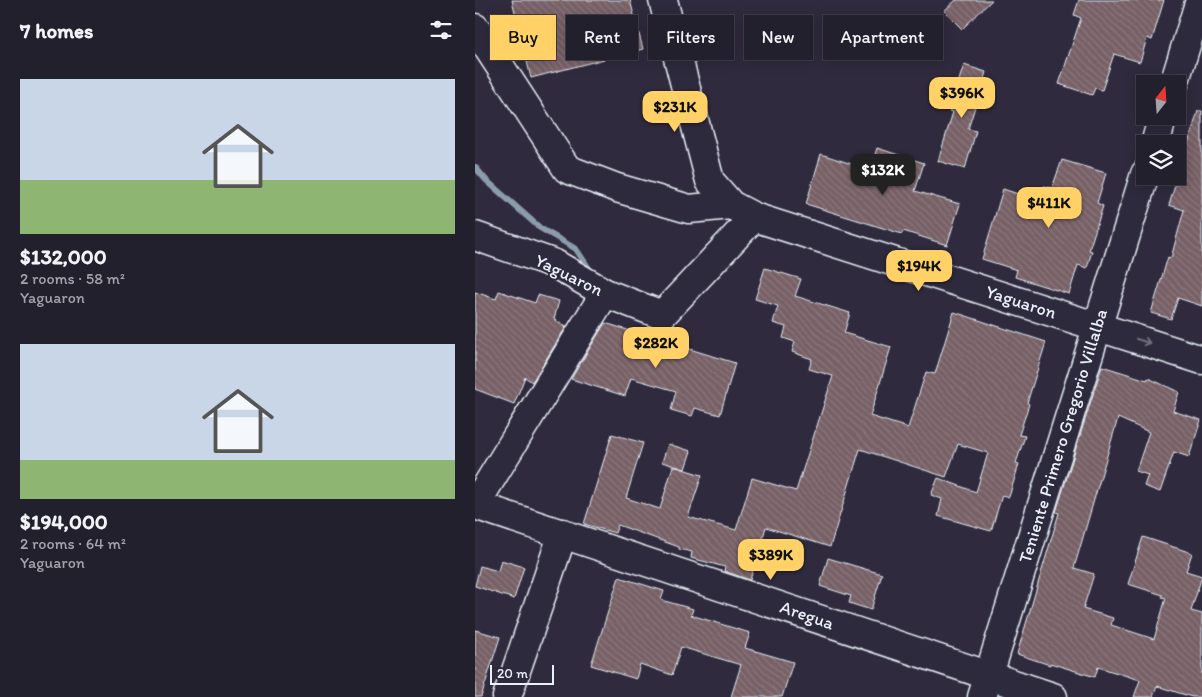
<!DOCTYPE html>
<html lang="en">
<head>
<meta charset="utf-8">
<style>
	body { margin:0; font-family:Itim,sans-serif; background:#2b2836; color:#f1f3f6; height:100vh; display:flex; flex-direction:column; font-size:19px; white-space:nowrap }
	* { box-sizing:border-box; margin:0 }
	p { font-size:16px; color:#a3a3aa }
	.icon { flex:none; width:28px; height:28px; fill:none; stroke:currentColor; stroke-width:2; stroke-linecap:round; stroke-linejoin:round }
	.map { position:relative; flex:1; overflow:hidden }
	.sheet { display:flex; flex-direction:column; background:#23202e; width:475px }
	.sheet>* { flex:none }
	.top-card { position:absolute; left:15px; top:15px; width:475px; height:45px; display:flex; gap:10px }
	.needle { width:32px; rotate:17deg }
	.controls { position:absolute; left:661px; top:75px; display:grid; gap:10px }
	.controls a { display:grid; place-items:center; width:50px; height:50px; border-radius:0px; background:#23202e; box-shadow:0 2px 12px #0003,0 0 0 1px #403e4a; font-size:25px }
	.scale { position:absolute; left:15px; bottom:12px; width:64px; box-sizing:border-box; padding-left:5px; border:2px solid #e8f1f8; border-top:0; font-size:14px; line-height:18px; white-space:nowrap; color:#e8f1f8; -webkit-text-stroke:4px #2f2a3d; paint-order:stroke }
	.price { position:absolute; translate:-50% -42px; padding:0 11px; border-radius:10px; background:#ffd166; color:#111; font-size:16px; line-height:32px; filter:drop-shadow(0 1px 2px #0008) }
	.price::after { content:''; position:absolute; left:50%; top:30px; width:15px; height:11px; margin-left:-8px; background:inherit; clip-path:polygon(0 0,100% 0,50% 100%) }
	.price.selected { background:#222; color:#fff }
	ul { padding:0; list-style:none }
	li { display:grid; align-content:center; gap:10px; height:265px; padding:0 20px }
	li span { display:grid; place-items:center; height:155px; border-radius:0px; color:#555 }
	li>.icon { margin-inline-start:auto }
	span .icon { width:90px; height:90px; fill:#fffc; stroke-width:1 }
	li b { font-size:21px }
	h2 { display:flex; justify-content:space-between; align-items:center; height:60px; padding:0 20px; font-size:21px }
	.chip { padding:0 18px; border-radius:0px; background:#23202e; box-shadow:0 2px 12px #0003,0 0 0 1px #403e4a; font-size:18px; line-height:45px }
	.chip.selected { background:#ffd166; color:#111 }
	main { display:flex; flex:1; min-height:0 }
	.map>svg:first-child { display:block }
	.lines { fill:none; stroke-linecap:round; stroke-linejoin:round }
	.stream { stroke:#8c9cac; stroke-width:6 }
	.building { fill:url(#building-back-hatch); stroke:#e8f1f8 }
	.minor-casing { stroke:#e8f1f8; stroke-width:31 }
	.minor { stroke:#2f2a3d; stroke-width:28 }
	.oneway { stroke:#70707e }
	.labels { text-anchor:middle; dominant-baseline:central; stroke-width:4; stroke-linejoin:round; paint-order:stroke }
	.street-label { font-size:18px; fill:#e8f1f8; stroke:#2f2a3d }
</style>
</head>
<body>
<main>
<section class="sheet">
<h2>7 homes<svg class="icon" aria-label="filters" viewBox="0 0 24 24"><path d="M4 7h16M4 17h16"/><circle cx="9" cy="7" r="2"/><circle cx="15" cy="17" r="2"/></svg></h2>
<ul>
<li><span style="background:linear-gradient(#c9d6e8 65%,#8fb573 0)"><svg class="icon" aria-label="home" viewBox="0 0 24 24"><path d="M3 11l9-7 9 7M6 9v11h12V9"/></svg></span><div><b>$132,000</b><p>2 rooms · 58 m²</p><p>Yaguaron</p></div></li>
<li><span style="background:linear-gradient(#c9d6e8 75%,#8fb573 0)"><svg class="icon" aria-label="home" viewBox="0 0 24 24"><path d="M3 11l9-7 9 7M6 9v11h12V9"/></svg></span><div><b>$194,000</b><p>2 rooms · 64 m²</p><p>Yaguaron</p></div></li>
</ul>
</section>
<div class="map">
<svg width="727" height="697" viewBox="0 0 727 697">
	<defs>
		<pattern id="building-back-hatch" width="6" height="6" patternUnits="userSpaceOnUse" patternTransform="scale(1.25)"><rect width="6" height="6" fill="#776066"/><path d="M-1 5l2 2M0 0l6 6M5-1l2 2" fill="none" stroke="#8a777d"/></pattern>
	</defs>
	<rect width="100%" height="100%" fill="#2f2a3d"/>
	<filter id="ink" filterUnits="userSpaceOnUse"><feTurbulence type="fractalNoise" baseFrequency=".02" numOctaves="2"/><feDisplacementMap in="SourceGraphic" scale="10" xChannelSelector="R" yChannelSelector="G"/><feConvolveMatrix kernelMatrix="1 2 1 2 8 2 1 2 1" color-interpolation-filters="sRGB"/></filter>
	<g filter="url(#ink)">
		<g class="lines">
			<polyline class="stream" points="0,167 11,180 65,228 101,249 117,273"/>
		</g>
		<g class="building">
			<polygon points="37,0 155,0 168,49 56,78"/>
			<polygon points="481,0 517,0 487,29 469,11"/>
			<polygon points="604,0 689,0 677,40 672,38 665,62 639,54 627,90 620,88 617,95 584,84 606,18 599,15"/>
			<polygon points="489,65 511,72 493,129 501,131 490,169 463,161 478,112 474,111"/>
			<polygon points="723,111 727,111 727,306 703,298 696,319 676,313 693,257 696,258 709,210 694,205"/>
			<polygon points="402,148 449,163 440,191 485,204 472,245 428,231 427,234 331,204 346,154 395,170"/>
			<polygon points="587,160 631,173 622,203 628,206 614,250 617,251 612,268 603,265 594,294 540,277 542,270 507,259 528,189 564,201 569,186 577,188"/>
			<polygon points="290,268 326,279 320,296 375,313 369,333 416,347 395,416 433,428 451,372 460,374 479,312 571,342 552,403 554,404 544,435 550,436 541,463 544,464 534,497 527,495 516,531 463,516 467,499 456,495 463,478 501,492 513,453 483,444 471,477 385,449 355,547 291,527 275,580 249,571 250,567 216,558 217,552 204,549 204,547 143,525 140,533 109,524 137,434 168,443 151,498 185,509 198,466 227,475 213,517 261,530 277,478 321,491 358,376 334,369 337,359 317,352 320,342 308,338 311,327 298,323 303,306 280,299"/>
			<polygon points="24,291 60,303 63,295 84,301 79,319 91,327 57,382 50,377 39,404 0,389 0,292 21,299"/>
			<polygon points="130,323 260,363 245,415 220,408 217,416 196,410 201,391 156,378 150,396 96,379"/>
			<polygon points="627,366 672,380 673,378 704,392 698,411 726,420 714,457 699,452 685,492 669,486 673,475 661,471 674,432 643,418 599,568 619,574 608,609 638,618 636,625 679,639 691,598 687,597 688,595 653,584 668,537 717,553 711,571 727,576 716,611 727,614 727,697 717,697 682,686 678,697 659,697 665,680 623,667 620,677 575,663 575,665 542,654 584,513 581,512"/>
			<polygon points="193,444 216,451 210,469 187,462"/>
			<polygon points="353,558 407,574 396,610 374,603 376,596 345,586"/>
			<polygon points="26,560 49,567 39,599 0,586 5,566 23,571"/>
			<polygon points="144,577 189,591 186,600 218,609 216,615 275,633 270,648 318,662 307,697 256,697 266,665 206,647 197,675 165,664 161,679 116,665"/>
			<polygon points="0,630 25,637 6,697 0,697"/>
		</g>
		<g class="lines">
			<g class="minor-casing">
				<g id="minor">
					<polyline points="188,0 235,181 256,205 279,217 727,360"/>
					<polyline points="0,28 92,169 142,188 214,209 256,205"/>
					<polyline points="699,84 725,0"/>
					<polyline points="680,144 688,116"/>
					<polyline points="0,236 80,264 130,293 187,315 279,217"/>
					<polyline points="130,293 0,505 578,697"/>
					<polyline points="32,697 88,533"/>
					<polyline points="507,697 670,174"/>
				</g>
			</g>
			<use href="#minor" class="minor"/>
		</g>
		<defs><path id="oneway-shaft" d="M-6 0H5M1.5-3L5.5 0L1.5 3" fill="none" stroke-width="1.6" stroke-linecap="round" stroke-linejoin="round" transform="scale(1.25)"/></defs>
		<use class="oneway" href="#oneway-shaft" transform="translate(668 341) rotate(18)"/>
	</g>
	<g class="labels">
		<g class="street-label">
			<text transform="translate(94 275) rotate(26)">Yaguaron</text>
			<text transform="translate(546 302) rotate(18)">Yaguaron</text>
			<text transform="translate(588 436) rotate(-73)">Teniente Primero Gregorio Villalba</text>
			<text transform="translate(332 615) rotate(19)">Aregua</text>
		</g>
	</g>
</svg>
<div class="controls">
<a><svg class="needle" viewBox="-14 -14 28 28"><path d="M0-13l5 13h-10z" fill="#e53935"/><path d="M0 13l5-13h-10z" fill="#a3a3aa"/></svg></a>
<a><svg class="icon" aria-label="layers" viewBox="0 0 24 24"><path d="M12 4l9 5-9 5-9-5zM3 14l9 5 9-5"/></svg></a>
</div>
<div class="scale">20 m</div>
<b class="price" style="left:487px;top:119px">$396K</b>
<b class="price" style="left:200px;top:133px">$231K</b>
<b class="price selected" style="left:408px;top:196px">$132K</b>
<b class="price" style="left:574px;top:229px">$411K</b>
<b class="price" style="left:444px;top:292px">$194K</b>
<b class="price" style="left:181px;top:369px">$282K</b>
<b class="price" style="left:296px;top:581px">$389K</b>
<div class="top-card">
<a class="chip selected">Buy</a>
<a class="chip">Rent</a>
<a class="chip">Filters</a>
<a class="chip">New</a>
<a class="chip">Apartment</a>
</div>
</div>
</main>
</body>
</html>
